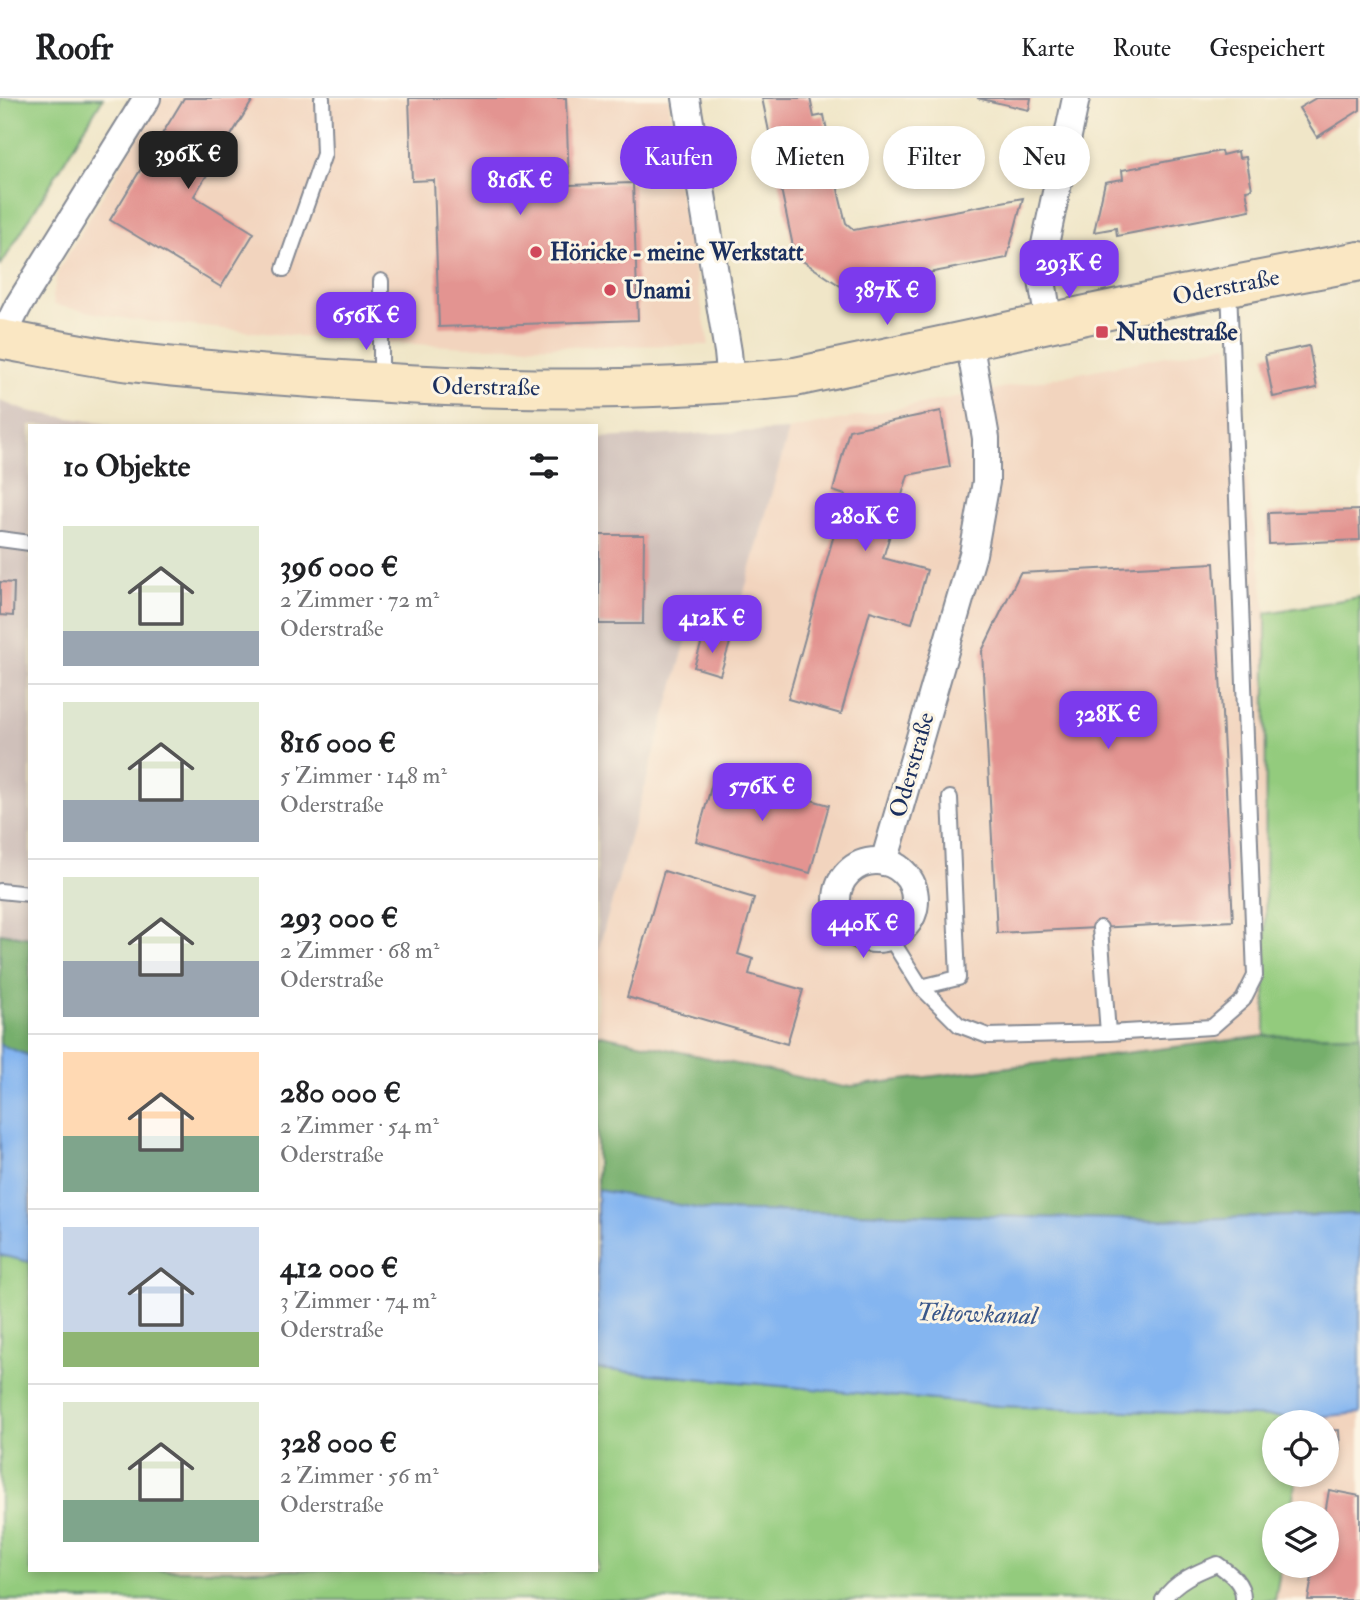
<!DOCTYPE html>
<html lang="de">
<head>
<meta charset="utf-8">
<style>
	body { margin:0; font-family:"IM FELL Double Pica",serif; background:#f6f6f6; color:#202124; height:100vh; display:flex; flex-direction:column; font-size:26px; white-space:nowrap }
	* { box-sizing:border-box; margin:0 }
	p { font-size:23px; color:#757577 }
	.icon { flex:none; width:38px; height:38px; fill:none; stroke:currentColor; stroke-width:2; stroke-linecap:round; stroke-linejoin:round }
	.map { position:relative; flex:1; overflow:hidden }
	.sheet { position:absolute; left:28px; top:326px; width:570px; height:1148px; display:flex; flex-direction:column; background:#fff; border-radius:0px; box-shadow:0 4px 10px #0003 }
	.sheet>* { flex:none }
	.top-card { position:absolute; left:620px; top:28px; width:635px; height:63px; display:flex; gap:14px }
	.fabs { position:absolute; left:1262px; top:1312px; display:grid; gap:14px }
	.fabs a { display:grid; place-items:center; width:77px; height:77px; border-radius:50%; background:#fff; box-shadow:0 4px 10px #0003; font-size:35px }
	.price { position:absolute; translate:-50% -60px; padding:0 16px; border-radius:14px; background:#7c3aed; color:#fff; font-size:23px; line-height:46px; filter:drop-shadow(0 2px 4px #0008) }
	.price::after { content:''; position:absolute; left:50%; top:42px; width:21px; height:16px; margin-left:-10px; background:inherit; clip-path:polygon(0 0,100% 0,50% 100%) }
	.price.active { background:#222; color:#fff }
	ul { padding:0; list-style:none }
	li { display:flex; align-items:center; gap:21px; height:175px; padding:0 35px }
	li+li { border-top:2px solid #e0e0e0 }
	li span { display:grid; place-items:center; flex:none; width:196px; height:140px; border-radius:0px; color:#555 }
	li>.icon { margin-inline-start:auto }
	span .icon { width:84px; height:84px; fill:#fffc; stroke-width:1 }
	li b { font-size:30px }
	h2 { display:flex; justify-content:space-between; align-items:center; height:84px; padding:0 35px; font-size:30px }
	.tag { padding:0 24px; border-radius:32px; background:#fff; box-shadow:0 4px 10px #0003; font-size:24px; line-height:63px }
	.tag.active { background:#7c3aed; color:#fff }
	header { display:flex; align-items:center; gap:42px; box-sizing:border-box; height:98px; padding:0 35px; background:#fff; border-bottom:2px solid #e0e0e0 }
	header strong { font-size:33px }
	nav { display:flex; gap:38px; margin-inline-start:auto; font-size:24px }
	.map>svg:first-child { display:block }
	.built { fill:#f2d4be }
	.industrial { fill:#cfc0ba }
	.green { fill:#93cb7d; stroke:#577d6e; stroke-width:2 }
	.forest { fill:#76af6c; stroke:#486f65; stroke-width:2 }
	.water { fill:#84b5f0; stroke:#5072a7; stroke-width:2 }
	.building { fill:#e39491 }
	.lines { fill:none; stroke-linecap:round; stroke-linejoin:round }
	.service-casing { stroke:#868a93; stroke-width:18 }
	.minor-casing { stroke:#868a93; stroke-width:30 }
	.secondary-casing { stroke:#868a93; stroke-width:42 }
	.service { stroke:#fff; stroke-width:14 }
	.minor { stroke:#fff; stroke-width:26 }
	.secondary { stroke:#fae7c3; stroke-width:38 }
	.poi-dot { fill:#d1495b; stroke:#fcf5e5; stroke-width:2.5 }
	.labels { text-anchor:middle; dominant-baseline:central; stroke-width:6; stroke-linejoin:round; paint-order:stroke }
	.poi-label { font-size:24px; font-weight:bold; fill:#1b2f5e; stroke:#fcf5e5; text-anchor:start }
	.street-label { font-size:24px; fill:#1b2f5e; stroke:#fcf5e5 }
	.water-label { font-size:26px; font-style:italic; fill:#3a578a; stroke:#fcf5e5 }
</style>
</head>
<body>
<header>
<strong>Roofr</strong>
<nav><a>Karte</a><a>Route</a><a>Gespeichert</a></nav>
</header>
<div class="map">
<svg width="1360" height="1502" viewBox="0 0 1360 1502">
	<rect width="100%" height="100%" fill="#fcf5e5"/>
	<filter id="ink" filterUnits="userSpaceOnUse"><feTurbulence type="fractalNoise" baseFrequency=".0143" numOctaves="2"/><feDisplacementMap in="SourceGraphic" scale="14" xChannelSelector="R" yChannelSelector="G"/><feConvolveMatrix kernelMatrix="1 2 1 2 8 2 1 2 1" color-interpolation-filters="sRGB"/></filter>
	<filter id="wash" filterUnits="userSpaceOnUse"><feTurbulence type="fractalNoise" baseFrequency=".00686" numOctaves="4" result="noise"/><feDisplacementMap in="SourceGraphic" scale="28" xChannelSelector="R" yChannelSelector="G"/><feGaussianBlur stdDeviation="1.57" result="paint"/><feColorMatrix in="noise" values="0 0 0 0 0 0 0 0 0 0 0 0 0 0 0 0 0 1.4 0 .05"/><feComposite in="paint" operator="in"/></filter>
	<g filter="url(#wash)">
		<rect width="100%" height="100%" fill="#f0e6c8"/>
		<g class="built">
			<polygon points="161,0 669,0 677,80 709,247 467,249 326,241 133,222 54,207 53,197 58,173"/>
			<polygon points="1228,246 1266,515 1265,938 844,989 597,936 597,856 690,530 787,332"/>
			<polygon points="1360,1315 1360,1502 1275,1502 1281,1468 1326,1468 1326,1416 1290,1416 1297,1377 1326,1377 1326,1325 1305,1325 1306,1320"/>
		</g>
		<g class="industrial">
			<polygon points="0,303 27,313 112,327 30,327 30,878 0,870"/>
			<polygon points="789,332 734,531 690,530 597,856 597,340"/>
		</g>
		<g class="green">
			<polygon points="0,0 103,0 1,167 0,166"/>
			<polygon points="1360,499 1360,937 1265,938 1266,515"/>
			<polygon points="0,1157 30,1164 30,1472 597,1472 597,1271 1000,1308 1306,1320 1305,1325 1274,1325 1274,1377 1297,1377 1290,1416 1274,1416 1274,1468 1281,1468 1275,1502 0,1502"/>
		</g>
		<g class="forest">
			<polygon points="0,835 30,840 30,958 0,947"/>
			<polygon points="597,936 844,989 1265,938 1360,937 1360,1116 1161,1122 706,1112 597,1092"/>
		</g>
		<g class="water">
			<polygon points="0,947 30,958 30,1164 0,1157"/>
			<polygon points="597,1092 706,1112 1161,1122 1360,1116 1360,1315 1306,1320 1000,1308 597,1271"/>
		</g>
		<g id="blocks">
			<g class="building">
				<polygon points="184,0 254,0 194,98 254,135 221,189 110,122"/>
				<polygon points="409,0 566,0 569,87 633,85 638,222 439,229 434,82 412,83"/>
				<polygon points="762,0 810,0 814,19 824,17 840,101 846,125 854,132 1023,100 1007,160 845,191 795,158"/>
				<polygon points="977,0 1031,0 1029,12"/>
				<polygon points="1316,0 1360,0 1360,12 1317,39 1299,10"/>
				<polygon points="1221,53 1222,57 1238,53 1239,60 1246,59 1252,91 1246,92 1250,112 1117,138 1116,130 1094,134 1105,84 1123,81 1122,72"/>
				<polygon points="1309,248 1317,290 1273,299 1265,257"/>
				<polygon points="941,313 950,369 908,377 883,460 927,472 912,525 870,513 841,616 788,601 845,397 833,393 849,332"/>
				<polygon points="1359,412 1360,442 1269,446 1268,415"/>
				<polygon points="599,437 644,437 643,526 599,526"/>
				<polygon points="1214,465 1233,823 997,835 982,553 1020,475"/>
				<polygon points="0,484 14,485 13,518 0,517"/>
				<polygon points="704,537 730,545 720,577 694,569"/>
				<polygon points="715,675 829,707 810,775 696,743"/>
				<polygon points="664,773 754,800 738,856 753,861 749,876 803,892 787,946 627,899"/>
				<polygon points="1339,1332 1340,1351 1326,1352 1326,1333"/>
				<polygon points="1329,1392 1360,1398 1360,1502 1308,1502 1314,1468 1326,1468 1326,1416 1325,1416"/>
			</g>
		</g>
	</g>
	<g filter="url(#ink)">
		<use href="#blocks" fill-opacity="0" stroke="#868a93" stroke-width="2"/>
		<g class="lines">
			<g class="service-casing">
				<g id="service">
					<polyline points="284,171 324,56 322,0"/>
					<polyline points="381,283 381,183"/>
					<polyline points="0,441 30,445"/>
					<polyline points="0,793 30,796"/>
					<polyline points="1100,830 1108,935"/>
					<polyline points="889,838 921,889 959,927 988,938 1108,935 1212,929 1243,902 1255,878 1229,189"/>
					<polyline points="921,889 958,880 950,700"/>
					<path d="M1163 1502C1175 1483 1197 1474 1217 1466 1230 1475 1244 1485 1243 1502"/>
				</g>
			</g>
			<g class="minor-casing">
				<g id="minor">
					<polyline points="686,0 728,254 731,285"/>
					<polyline points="1049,225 1040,170 1076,0"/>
					<polyline points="1,242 18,208 147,0"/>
					<circle cx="876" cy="802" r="39"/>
					<polyline points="884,764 973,456 986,384 986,340 969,242"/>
				</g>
			</g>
			<g class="secondary-casing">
				<path id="secondary" d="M0 241C43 249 87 258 130 264 206 273 281 278 357 283 503 293 650 295 795 279L1161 201 1360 163"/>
			</g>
			<use href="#service" class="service"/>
			<use href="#minor" class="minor"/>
			<use href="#secondary" class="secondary"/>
		</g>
	</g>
	<g class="poi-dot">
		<circle cx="536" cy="154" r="7"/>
		<circle cx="610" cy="192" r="7"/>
		<rect x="1095" y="227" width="14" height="14" rx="3.5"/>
	</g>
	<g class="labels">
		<g class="poi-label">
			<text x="550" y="154">Höricke - meine Werkstatt</text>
			<text x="624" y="192">Unami</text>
			<text x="1116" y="234">Nuthestraße</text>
		</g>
		<g class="street-label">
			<text transform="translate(1226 189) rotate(-11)">Oderstraße</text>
			<text transform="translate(486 289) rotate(1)">Oderstraße</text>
			<text transform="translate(912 667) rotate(-74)">Oderstraße</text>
		</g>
		<g class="water-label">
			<text transform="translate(977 1216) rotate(2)">Teltowkanal</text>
		</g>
	</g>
</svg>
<div class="fabs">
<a><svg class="icon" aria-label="locate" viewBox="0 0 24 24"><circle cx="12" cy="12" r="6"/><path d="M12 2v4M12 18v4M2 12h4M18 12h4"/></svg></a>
<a><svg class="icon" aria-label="layers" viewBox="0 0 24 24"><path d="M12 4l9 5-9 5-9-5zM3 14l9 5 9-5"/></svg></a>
</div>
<b class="price active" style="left:188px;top:93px">396K €</b>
<b class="price" style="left:520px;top:119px">816K €</b>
<b class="price" style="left:1069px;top:202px">293K €</b>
<b class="price" style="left:887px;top:229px">387K €</b>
<b class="price" style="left:366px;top:254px">656K €</b>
<b class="price" style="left:865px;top:455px">280K €</b>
<b class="price" style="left:712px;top:557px">412K €</b>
<b class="price" style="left:1108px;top:653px">328K €</b>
<b class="price" style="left:762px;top:725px">576K €</b>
<b class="price" style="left:863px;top:862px">440K €</b>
<div class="top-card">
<a class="tag active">Kaufen</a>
<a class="tag">Mieten</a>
<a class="tag">Filter</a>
<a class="tag">Neu</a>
</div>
<section class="sheet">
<h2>10 Objekte<svg class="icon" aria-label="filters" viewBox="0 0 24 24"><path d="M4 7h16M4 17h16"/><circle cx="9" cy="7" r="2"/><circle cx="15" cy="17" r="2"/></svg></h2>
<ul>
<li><span style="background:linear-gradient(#dfe7d0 75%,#9aa5b1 0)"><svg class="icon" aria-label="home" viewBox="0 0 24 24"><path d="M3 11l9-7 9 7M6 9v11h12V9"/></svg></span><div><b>396 000 €</b><p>2 Zimmer · 72 m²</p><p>Oderstraße</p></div></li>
<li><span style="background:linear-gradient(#dfe7d0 70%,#9aa5b1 0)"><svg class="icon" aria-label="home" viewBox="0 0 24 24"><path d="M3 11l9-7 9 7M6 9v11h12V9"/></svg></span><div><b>816 000 €</b><p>5 Zimmer · 148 m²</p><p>Oderstraße</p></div></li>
<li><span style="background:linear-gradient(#dfe7d0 60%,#9aa5b1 0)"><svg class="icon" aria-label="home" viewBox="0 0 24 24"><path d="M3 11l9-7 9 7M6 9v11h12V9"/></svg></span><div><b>293 000 €</b><p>2 Zimmer · 68 m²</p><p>Oderstraße</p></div></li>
<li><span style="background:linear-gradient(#ffd9b3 60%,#7fa58c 0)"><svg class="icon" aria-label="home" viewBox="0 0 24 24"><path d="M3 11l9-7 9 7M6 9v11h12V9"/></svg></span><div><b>280 000 €</b><p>2 Zimmer · 54 m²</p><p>Oderstraße</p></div></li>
<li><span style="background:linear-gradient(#c9d6e8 75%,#8fb573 0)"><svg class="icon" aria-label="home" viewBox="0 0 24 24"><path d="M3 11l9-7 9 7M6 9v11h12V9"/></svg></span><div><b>412 000 €</b><p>3 Zimmer · 74 m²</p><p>Oderstraße</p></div></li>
<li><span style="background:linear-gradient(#dfe7d0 70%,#7fa58c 0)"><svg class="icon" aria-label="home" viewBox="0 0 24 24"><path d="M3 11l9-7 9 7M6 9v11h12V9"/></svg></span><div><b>328 000 €</b><p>2 Zimmer · 56 m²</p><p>Oderstraße</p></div></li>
</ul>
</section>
</div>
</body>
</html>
